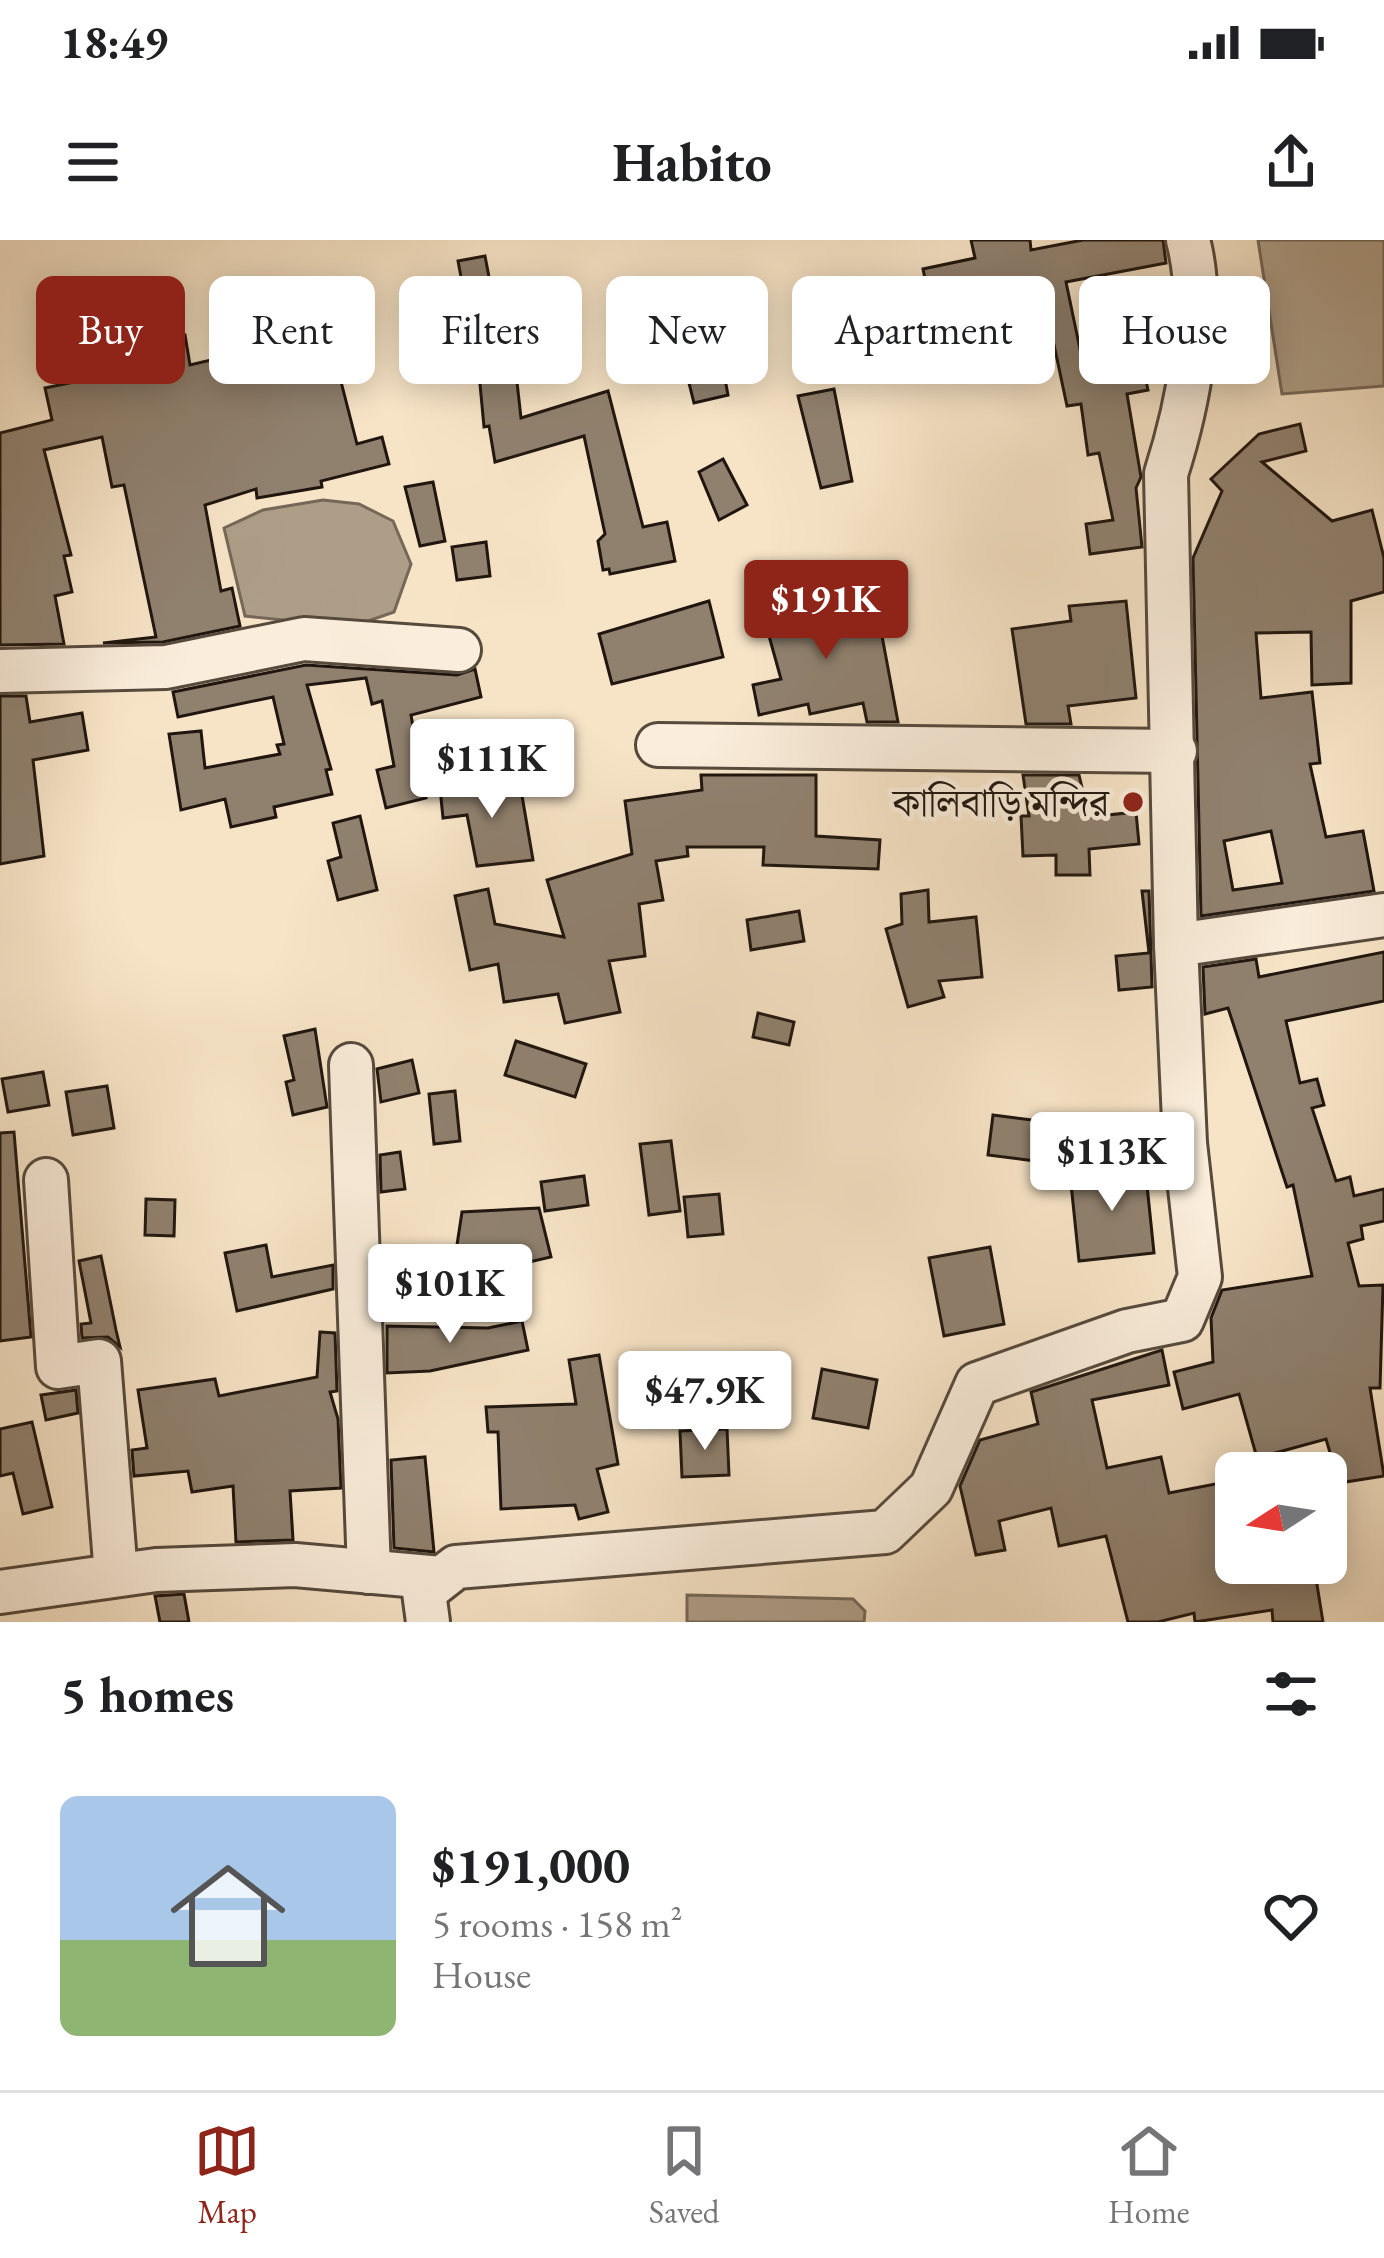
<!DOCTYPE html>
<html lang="en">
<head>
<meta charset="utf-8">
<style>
	body { margin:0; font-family:"EB Garamond","Noto Serif Bengali",serif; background:#f6f6f6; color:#202124; height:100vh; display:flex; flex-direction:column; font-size:45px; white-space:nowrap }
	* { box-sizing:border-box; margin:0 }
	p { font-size:39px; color:#757577 }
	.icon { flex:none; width:66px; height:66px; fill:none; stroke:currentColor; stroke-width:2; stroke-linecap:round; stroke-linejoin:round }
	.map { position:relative; height:1382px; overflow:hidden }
	.details { display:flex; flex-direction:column; background:#fff; flex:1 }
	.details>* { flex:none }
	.guide { position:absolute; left:36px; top:36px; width:1314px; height:108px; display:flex; gap:24px }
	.needle { width:78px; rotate:258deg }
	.tools { position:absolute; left:1215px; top:1212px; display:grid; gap:24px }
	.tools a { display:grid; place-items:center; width:132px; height:132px; border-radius:18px; background:#fff; box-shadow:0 6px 30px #0003; font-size:60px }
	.price { position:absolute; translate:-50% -102px; padding:0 27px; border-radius:12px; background:#fff; color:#222; font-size:39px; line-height:78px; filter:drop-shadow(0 3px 6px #0008) }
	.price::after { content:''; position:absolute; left:50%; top:72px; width:36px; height:27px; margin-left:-18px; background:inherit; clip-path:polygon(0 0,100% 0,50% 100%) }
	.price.selected { background:#8f2418; color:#fff }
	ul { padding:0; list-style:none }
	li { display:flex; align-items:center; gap:36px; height:300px; padding:0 60px }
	li span { display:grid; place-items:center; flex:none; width:336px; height:240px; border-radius:18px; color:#555 }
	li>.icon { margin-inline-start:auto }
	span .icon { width:144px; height:144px; fill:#fffc; stroke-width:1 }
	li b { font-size:51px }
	h2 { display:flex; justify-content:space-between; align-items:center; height:144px; padding:0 60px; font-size:51px }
	.pill { padding:0 42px; border-radius:18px; background:#fff; box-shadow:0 6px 30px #0003; font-size:42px; line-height:108px }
	.pill.selected { background:#8f2418; color:#fff }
	.status { display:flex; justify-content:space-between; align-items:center; height:84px; padding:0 60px; background:#fff; direction:ltr }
	.status svg { height:33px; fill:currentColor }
	header { display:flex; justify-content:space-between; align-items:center; height:156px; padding:0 60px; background:#fff; font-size:54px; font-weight:700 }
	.dock { display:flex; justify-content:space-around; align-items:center; height:168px; border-top:3px solid #e0e0e0; background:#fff; font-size:33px; color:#757577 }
	.dock a { display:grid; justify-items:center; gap:6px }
	.dock .selected { color:#8f2418 }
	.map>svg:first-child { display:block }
	.water { fill:#ae9e88; stroke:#756858; stroke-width:3 }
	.building { fill:#90816f; stroke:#20160f; stroke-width:3; fill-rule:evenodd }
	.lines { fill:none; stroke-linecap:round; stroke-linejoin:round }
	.minor-casing { stroke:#564a3d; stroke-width:48 }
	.minor { stroke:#faeddb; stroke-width:42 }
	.poi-dot { fill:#8f2418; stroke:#faeddb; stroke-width:4.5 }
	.labels { text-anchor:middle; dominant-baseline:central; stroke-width:9; stroke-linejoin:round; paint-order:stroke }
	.poi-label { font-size:39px; fill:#20160f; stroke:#faeddb; text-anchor:end }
</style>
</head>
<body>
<div class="status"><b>18:49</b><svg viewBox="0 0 49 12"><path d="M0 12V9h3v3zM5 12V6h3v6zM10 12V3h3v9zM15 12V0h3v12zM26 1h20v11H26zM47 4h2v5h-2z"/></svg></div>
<header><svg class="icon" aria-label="menu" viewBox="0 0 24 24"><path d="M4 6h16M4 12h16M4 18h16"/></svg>Habito<svg class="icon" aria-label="share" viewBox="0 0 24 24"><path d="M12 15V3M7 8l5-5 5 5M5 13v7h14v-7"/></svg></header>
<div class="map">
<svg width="1384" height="1382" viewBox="0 0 1384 1382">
	<rect width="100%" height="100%" fill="#f7e4c7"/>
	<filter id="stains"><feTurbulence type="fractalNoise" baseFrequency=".00167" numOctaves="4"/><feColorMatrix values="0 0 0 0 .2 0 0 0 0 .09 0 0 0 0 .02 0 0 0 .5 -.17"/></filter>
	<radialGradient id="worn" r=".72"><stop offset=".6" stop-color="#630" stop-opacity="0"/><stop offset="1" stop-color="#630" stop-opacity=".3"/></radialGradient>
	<g class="water">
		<polygon points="1258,0 1384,0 1384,146 1282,154"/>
		<polygon points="323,260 359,264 393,281 411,324 394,372 351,387 245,376 224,288 263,270"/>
		<polygon points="687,1355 853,1359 865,1371 864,1382 687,1382"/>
	</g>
	<g class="building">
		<polygon points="971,0 1030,0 1031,10 1083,0 1163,0 1166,23 1066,42 1081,114 1138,102 1148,150 1127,154 1141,237 1136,248 1142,307 1090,314 1086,284 1113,280 1099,213 1088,215 1081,164 1067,166 1053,100 991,110 987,89 904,106 906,114 846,127 839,93 932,73 923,29 975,18"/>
		<polygon points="485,16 497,79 509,115 514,115 521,178 608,151 643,287 667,282 675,321 610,334 609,329 603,330 598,301 605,294 584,196 495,222 489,186 484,187 477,112 471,113 465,86 470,85 458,21"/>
		<polygon points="185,95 190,125 249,111 253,130 297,120 302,140 338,130 357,204 382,197 389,224 321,241 322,247 257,258 256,249 205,265 221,351 232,348 240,386 163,402 103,403 156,397 124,245 112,247 102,197 44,210 71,315 64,316 72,352 55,356 64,404 0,405 0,193 52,180 45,148 147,127 143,102"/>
		<polygon points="723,128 728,155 694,163 687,135"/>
		<polygon points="834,149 852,241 821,248 798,156"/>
		<path d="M1300 184 1306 211 1262 222 1332 281 1372 270 1384 318V352L1351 361V443L1312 445 1311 392 1256 393 1261 458 1312 452 1320 523 1310 524 1326 597 1363 591 1374 651 1201 676 1193 318 1222 251 1211 239 1259 194ZM1271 591 1282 643 1233 650 1224 601Z"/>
		<polygon points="723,219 747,265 719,280 699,232"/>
		<polygon points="433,242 445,301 420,306 405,247"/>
		<polygon points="486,302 490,336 457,340 452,307"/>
		<polygon points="813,353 820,379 877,369 898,482 867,482 863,463 810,474 808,464 759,475 753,445 781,439 761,367"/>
		<polygon points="709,361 723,417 612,444 599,394"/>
		<polygon points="1126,361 1136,458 1068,466 1071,484 1026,484 1012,389 1071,381 1069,366"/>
		<polygon points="306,425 457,435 475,429 481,457 411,475 426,558 386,568 377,530 394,526 382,461 372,464 366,438 307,445 331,529 326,530 332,554 274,567 276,577 231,587 225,559 181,570 169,494 201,491 205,528 280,514 277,505 284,504 273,457 178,477 173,452"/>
		<polygon points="0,456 26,456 30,482 82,473 88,510 33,520 44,616 0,624"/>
		<polygon points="701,535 816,535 816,596 880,600 878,629 763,625 764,607 687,607 688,616 656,621 663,660 639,664 645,716 609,721 620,772 565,783 558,754 504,762 498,724 470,730 455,656 488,649 495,684 564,697 547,640 632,614 625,561 702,550"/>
		<polygon points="1023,535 1079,535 1089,577 1136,572 1139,604 1089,609 1090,635 1056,635 1056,615 1023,616 1021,576 1029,576"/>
		<polygon points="471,544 472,549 520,544 533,620 477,626 467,575 443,578 440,548"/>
		<polygon points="360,576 377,650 338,660 328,621 341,617 333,583"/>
		<polygon points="928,650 929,682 976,677 982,737 939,741 944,757 908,767 886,689 902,684 901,654"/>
		<polygon points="1142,651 1149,651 1152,747 1119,750 1116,716 1149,713"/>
		<polygon points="799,671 804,701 751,710 747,680"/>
		<polygon points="1384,712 1384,761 1286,781 1300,843 1317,839 1324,865 1312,868 1336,941 1350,937 1354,956 1384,949 1384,981 1361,986 1363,999 1348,1003 1359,1046 1383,1045 1380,1148 1370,1148 1384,1236 1339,1243 1326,1199 1257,1218 1239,1154 1183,1169 1174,1132 1213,1122 1211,1078 1222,1050 1312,1036 1293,945 1287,947 1228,768 1205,774 1203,727 1256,719 1259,737"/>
		<polygon points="758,773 794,782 789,805 753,797"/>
		<polygon points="315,789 327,867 293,875 286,842 294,840 284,796"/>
		<polygon points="516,801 586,824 575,857 505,835"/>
		<polygon points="412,820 419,853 381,862 377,829"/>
		<polygon points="43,832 49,865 8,872 2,839"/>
		<polygon points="107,846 114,888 73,895 66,852"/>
		<polygon points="455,851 460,901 434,904 429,854"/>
		<polygon points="993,875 1048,882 1043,922 988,915"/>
		<polygon points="14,892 31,1097 0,1101 0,893"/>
		<polygon points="671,901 680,971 649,975 640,904"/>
		<polygon points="400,912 405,949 381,952 380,915"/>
		<polygon points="1145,926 1154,1013 1079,1021 1070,934"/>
		<polygon points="584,936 588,965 545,971 541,942"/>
		<polygon points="719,954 723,994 688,997 684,957"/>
		<polygon points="146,959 175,960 174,996 145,995"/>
		<polygon points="539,968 551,1017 521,1024 519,1015 455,1018 462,972"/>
		<polygon points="266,1005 272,1037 333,1025 333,1049 237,1071 225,1013"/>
		<polygon points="990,1007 1004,1084 944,1096 929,1018"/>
		<polygon points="101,1016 116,1090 120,1107 108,1097 82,1098 81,1084 91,1083 79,1021"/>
		<polygon points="522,1081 528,1110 430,1131 387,1133 387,1086 488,1088"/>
		<polygon points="320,1092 335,1093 337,1151 330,1152 338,1179 341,1248 290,1251 293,1300 236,1302 233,1246 192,1252 188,1231 134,1236 132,1210 147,1208 138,1150 215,1139 219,1156 317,1137"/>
		<polygon points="1162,1110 1169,1145 1092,1160 1107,1228 1161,1217 1169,1253 1236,1240 1236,1323 1247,1323 1250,1338 1314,1326 1323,1382 1273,1382 1272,1370 1195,1382 1194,1373 1158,1382 1128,1382 1106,1296 1059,1306 1051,1268 999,1281 1005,1310 976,1315 960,1246 980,1200 1038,1184 1031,1152"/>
		<polygon points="599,1115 618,1224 597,1229 608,1272 579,1279 575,1265 501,1269 498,1192 488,1192 486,1167 576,1164 569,1120"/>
		<polygon points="822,1129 877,1140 868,1188 813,1178"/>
		<polygon points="76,1150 78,1173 46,1180 41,1155"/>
		<polygon points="32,1182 52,1267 23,1274 13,1233 0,1236 0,1189"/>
		<polygon points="727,1189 729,1235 682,1237 680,1191"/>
		<polygon points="425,1217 434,1312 394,1308 391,1220"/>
		<polygon points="184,1354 189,1382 160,1382 155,1356"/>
	</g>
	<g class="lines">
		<g class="minor-casing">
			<g id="minor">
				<polyline points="0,431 166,427 304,399 459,410"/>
				<polyline points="658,505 1175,511"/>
				<path d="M1176 705 1166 234C1188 165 1207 72 1188 0"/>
				<polyline points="351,825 369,1332"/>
				<polyline points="46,940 58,1127 99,1121 116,1335"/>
				<polyline points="0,1352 156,1330 295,1325 441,1338"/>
				<polyline points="428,1382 424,1352 456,1327 885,1292 931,1248 977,1144 1127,1091 1182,1080 1200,1037 1185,903 1176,705 1384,675"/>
			</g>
		</g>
		<use href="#minor" class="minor"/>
	</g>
	<circle class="poi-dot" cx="1133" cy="562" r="12"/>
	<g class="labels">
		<g class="poi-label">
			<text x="1109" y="562">কালিবাড়ি মন্দির</text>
		</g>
	</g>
	<rect width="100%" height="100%" filter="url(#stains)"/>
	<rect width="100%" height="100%" fill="url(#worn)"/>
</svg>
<div class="tools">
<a><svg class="needle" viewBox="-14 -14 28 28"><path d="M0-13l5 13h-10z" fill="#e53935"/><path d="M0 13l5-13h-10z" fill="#757577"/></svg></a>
</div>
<b class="price selected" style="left:826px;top:422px">$191K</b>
<b class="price" style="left:492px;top:581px">$111K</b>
<b class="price" style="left:1112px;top:974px">$113K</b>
<b class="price" style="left:450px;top:1106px">$101K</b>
<b class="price" style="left:705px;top:1213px">$47.9K</b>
<div class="guide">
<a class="pill selected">Buy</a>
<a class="pill">Rent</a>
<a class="pill">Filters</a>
<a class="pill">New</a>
<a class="pill">Apartment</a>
<a class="pill">House</a>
</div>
</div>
<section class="details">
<h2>5 homes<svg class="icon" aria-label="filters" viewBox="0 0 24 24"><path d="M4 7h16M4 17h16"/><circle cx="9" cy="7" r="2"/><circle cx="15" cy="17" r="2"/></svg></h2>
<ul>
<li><span style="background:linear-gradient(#a9c7e8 60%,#8fb573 0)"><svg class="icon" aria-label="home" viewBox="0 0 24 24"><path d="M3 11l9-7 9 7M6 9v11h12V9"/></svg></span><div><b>$191,000</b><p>5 rooms · 158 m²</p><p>House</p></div><svg class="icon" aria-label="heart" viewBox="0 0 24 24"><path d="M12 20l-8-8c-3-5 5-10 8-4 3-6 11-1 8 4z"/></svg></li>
</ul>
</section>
<nav class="dock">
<a class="selected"><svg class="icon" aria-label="map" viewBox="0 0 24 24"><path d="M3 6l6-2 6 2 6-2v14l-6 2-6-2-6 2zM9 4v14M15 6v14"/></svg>Map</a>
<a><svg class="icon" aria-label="saved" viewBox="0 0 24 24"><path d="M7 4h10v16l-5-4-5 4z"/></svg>Saved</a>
<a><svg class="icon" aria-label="home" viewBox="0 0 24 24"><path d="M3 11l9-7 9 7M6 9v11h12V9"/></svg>Home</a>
</nav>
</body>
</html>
